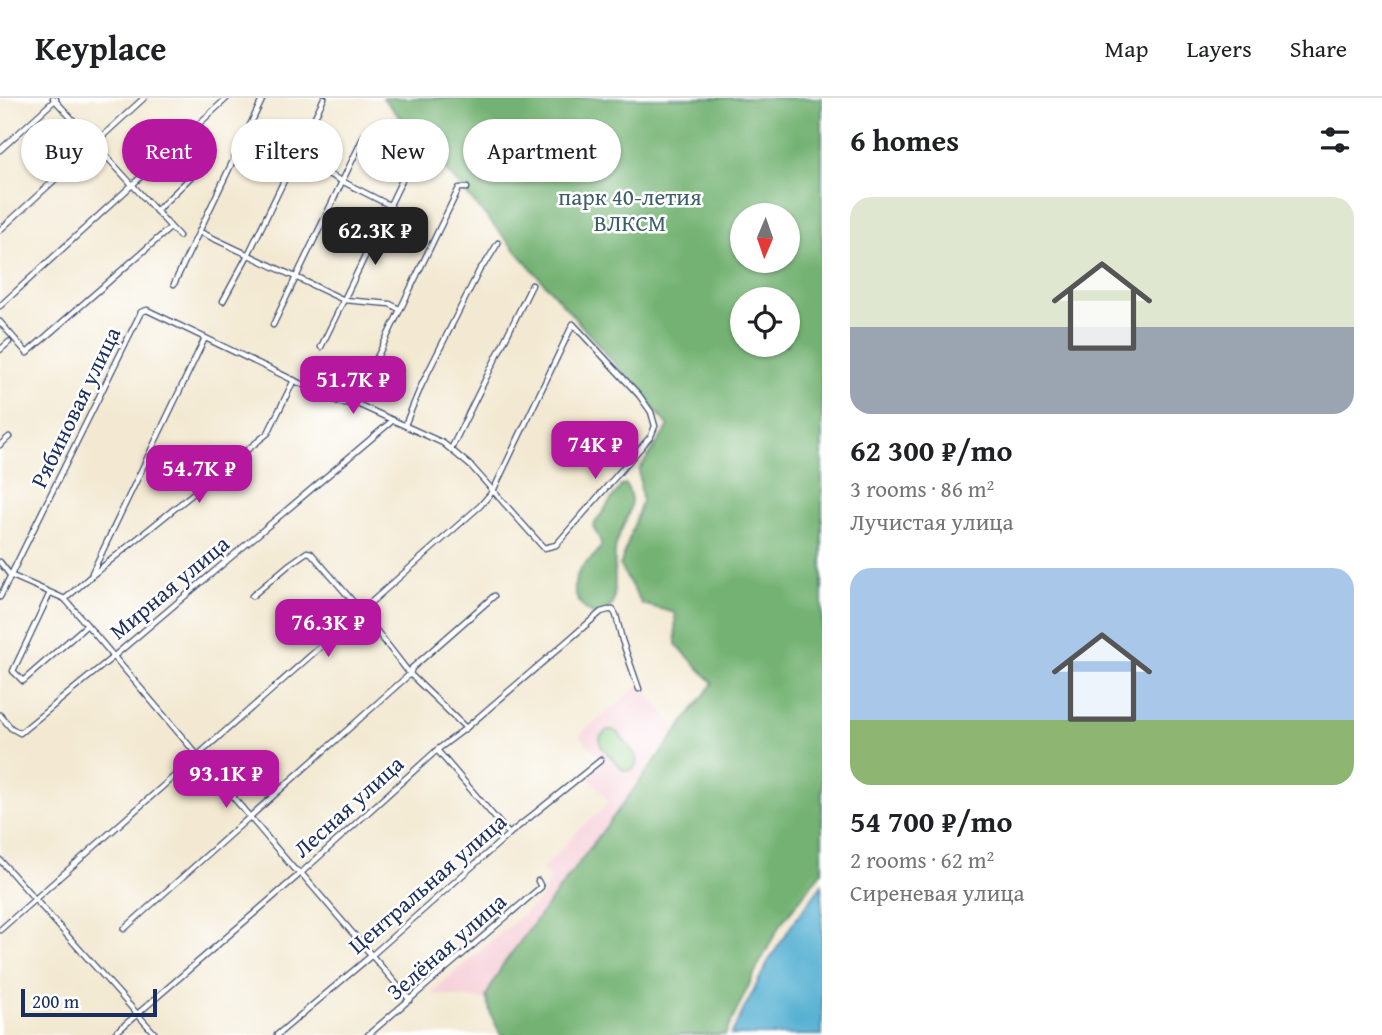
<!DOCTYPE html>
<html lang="en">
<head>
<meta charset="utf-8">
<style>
	body { margin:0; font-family:"Gentium Book Plus",serif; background:#f6f6f6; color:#202124; height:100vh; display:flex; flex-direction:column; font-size:26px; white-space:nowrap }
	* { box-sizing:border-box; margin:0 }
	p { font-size:23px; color:#757577 }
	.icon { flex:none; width:38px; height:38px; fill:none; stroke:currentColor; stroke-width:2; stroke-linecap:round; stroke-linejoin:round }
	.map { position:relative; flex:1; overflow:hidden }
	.sheet { display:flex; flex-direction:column; background:#fff; width:560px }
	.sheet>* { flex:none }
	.guide { position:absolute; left:21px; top:21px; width:665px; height:63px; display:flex; gap:14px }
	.needle { width:46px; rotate:182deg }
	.fabs { position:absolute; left:730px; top:105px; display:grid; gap:14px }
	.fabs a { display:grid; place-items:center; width:70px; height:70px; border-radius:50%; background:#fff; box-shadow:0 2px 5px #0004; font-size:35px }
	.scale { position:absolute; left:21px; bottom:18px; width:136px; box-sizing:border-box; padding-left:7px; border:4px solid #1b2f5e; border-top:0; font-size:19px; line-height:24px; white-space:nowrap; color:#1b2f5e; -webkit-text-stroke:5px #fff; paint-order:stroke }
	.price { position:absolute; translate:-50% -60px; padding:0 16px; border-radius:14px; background:#b5179e; color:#fff; font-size:23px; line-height:46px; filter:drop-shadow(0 2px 4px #0008) }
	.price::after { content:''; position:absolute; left:50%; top:42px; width:21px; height:16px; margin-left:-10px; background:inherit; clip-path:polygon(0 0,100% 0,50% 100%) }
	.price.current { background:#222; color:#fff }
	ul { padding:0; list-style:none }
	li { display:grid; align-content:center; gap:14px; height:371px; padding:0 28px }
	li span { display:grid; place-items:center; height:217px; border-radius:21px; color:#555 }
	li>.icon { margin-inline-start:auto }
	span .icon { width:126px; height:126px; fill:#fffc; stroke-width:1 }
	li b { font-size:30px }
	h2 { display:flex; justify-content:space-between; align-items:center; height:84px; padding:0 28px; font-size:30px }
	.tag { padding:0 24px; border-radius:32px; background:#fff; box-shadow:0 2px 5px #0004; font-size:24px; line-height:63px }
	.tag.current { background:#b5179e; color:#fff }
	header { display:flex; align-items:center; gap:42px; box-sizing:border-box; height:98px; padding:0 35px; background:#fff; border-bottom:2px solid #e0e0e0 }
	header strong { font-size:33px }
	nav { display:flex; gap:38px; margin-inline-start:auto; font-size:24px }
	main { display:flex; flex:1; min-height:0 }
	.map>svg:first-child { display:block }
	.built { fill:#f6cfd8 }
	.green { fill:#8fcf85; stroke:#557f72; stroke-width:2 }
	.forest { fill:#73b272; stroke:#477068; stroke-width:2; fill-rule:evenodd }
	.water { fill:#54b0d2; stroke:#387098; stroke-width:2 }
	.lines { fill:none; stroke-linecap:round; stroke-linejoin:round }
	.minor-casing { stroke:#3b4b6f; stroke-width:7 }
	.minor { stroke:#fff; stroke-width:4.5 }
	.labels { text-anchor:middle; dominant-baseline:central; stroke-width:5; stroke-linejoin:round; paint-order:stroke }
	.park-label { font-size:23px; fill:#3e5f6a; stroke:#fff }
	.street-label { font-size:23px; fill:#1b2f5e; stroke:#fff }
</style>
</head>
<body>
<header>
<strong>Keyplace</strong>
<nav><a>Map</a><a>Layers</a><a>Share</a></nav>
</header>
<main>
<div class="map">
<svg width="822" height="937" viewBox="0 0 822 937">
	<rect width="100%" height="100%" fill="#fff"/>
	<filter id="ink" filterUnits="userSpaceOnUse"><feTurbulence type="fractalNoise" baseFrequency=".0143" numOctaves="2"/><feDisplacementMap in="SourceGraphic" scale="14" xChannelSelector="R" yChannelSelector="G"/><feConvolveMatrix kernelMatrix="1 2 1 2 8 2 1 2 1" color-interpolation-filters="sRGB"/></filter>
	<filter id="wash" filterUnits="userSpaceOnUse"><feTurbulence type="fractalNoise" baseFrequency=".00686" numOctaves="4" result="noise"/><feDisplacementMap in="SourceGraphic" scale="28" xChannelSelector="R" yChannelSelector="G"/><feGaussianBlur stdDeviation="1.57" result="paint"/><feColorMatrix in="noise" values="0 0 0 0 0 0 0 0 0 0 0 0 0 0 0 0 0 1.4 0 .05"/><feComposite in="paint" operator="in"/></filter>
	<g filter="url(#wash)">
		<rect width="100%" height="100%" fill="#f3e9d2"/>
		<polygon class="built" points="640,587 675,629 486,902 433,896 434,892 542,800 550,780 542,772 581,729 602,712 608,702 588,678 600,668 600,661 579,637"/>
		<path class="green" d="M607 632H613L618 635 636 658 637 665C634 672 630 674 623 672L601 648 600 639Z"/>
		<g class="forest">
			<path d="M383 0H822V773L780 827 758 868 725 937H501L491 917 486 898 502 868 713 585 676 546 675 515 642 506 620 468 642 403 639 372 669 328ZM742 117H788V163H742ZM742 201H788V247H742Z"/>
			<path d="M625 386C641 407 620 427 616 447 612 464 618 494 612 507 608 514 599 516 593 516 574 506 569 487 582 469 587 463 598 457 601 448 602 442 595 434 593 428L621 388Z"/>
		</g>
		<polygon class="water" points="822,787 822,937 731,937 768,864 793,825"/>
	</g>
	<g filter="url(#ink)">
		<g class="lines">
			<g class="minor-casing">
				<g id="minor">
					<polyline points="53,0 179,138"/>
					<polyline points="247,35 391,108"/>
					<polyline points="0,52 56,1"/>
					<polyline points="156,113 193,77"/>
					<polyline points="0,132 144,0"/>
					<polyline points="200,134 344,202 390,206 399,211"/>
					<polyline points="174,186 263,0"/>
					<polyline points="223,203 248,157 324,0"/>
					<polyline points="0,208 227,0"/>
					<polyline points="0,224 27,255 170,130"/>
					<polyline points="273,227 364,38"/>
					<polyline points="321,249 404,78"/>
					<polyline points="0,252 9,244"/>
					<polyline points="355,305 459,90 467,90"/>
					<polyline points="405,327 422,286 480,171 487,163 498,145"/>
					<polyline points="0,347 9,339"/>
					<polyline points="451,351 532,187"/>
					<polyline points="0,464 10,477 65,501 294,771 301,775 410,902"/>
					<polyline points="92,475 205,240"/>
					<polyline points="50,495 13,573 23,583 87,527"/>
					<polyline points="252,498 290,466 307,454 311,455 362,514 410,576 466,630"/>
					<polyline points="0,499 141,214 147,212 341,305 355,305 443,345 472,369 544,450 556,447 651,338 655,328 651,314 639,297 573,226 493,393 480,408 0,832"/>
					<polyline points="65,501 90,479 268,335 294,282"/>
					<polyline points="0,617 11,630 20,635 113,559 392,323"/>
					<polyline points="437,652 509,736"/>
					<polyline points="0,762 156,937"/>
					<polyline points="124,831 410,576 412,570 494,498"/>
					<polyline points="113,937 301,775 437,652 466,630 601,514 608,512 613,512 616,517 622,542 639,591"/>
					<polyline points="277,937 372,857 509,736 601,662"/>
					<polyline points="368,937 541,789 538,783"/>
				</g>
			</g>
			<use href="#minor" class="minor"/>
		</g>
	</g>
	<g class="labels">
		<g class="park-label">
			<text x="630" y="98">парк 40-летия<tspan x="630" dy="26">ВЛКСМ</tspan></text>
		</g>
		<g class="street-label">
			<text transform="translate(75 309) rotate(-64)">Рябиновая улица</text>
			<text transform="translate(169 489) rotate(-40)">Мирная улица</text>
			<text transform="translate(348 708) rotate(-42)">Лесная улица</text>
			<text transform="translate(427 785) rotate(-41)">Центральная улица</text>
			<text transform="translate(446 848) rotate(-41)">Зелёная улица</text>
		</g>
	</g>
</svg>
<div class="fabs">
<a><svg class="needle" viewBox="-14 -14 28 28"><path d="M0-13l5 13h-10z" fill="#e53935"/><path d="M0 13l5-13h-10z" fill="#757577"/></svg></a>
<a><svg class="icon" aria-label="locate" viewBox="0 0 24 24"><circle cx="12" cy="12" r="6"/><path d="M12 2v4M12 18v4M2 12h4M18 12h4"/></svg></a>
</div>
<div class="scale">200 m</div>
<b class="price current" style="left:375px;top:169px">62.3K ₽</b>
<b class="price" style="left:353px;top:318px">51.7K ₽</b>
<b class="price" style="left:595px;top:383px">74K ₽</b>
<b class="price" style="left:199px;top:407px">54.7K ₽</b>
<b class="price" style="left:328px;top:561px">76.3K ₽</b>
<b class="price" style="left:226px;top:712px">93.1K ₽</b>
<div class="guide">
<a class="tag">Buy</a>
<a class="tag current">Rent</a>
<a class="tag">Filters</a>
<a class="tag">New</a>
<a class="tag">Apartment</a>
</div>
</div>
<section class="sheet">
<h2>6 homes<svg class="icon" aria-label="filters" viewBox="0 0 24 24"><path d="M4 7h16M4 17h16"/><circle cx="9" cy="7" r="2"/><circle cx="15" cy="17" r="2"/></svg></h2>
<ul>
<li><span style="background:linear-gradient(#dfe7d0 60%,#9aa5b1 0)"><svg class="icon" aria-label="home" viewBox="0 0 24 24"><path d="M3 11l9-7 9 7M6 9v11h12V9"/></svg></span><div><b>62 300 ₽/mo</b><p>3 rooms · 86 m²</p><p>Лучистая улица</p></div></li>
<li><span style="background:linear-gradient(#a9c7e8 70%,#8fb573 0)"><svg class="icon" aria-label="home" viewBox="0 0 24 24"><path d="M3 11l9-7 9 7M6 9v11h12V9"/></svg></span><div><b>54 700 ₽/mo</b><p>2 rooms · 62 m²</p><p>Сиреневая улица</p></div></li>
</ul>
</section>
</main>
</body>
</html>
